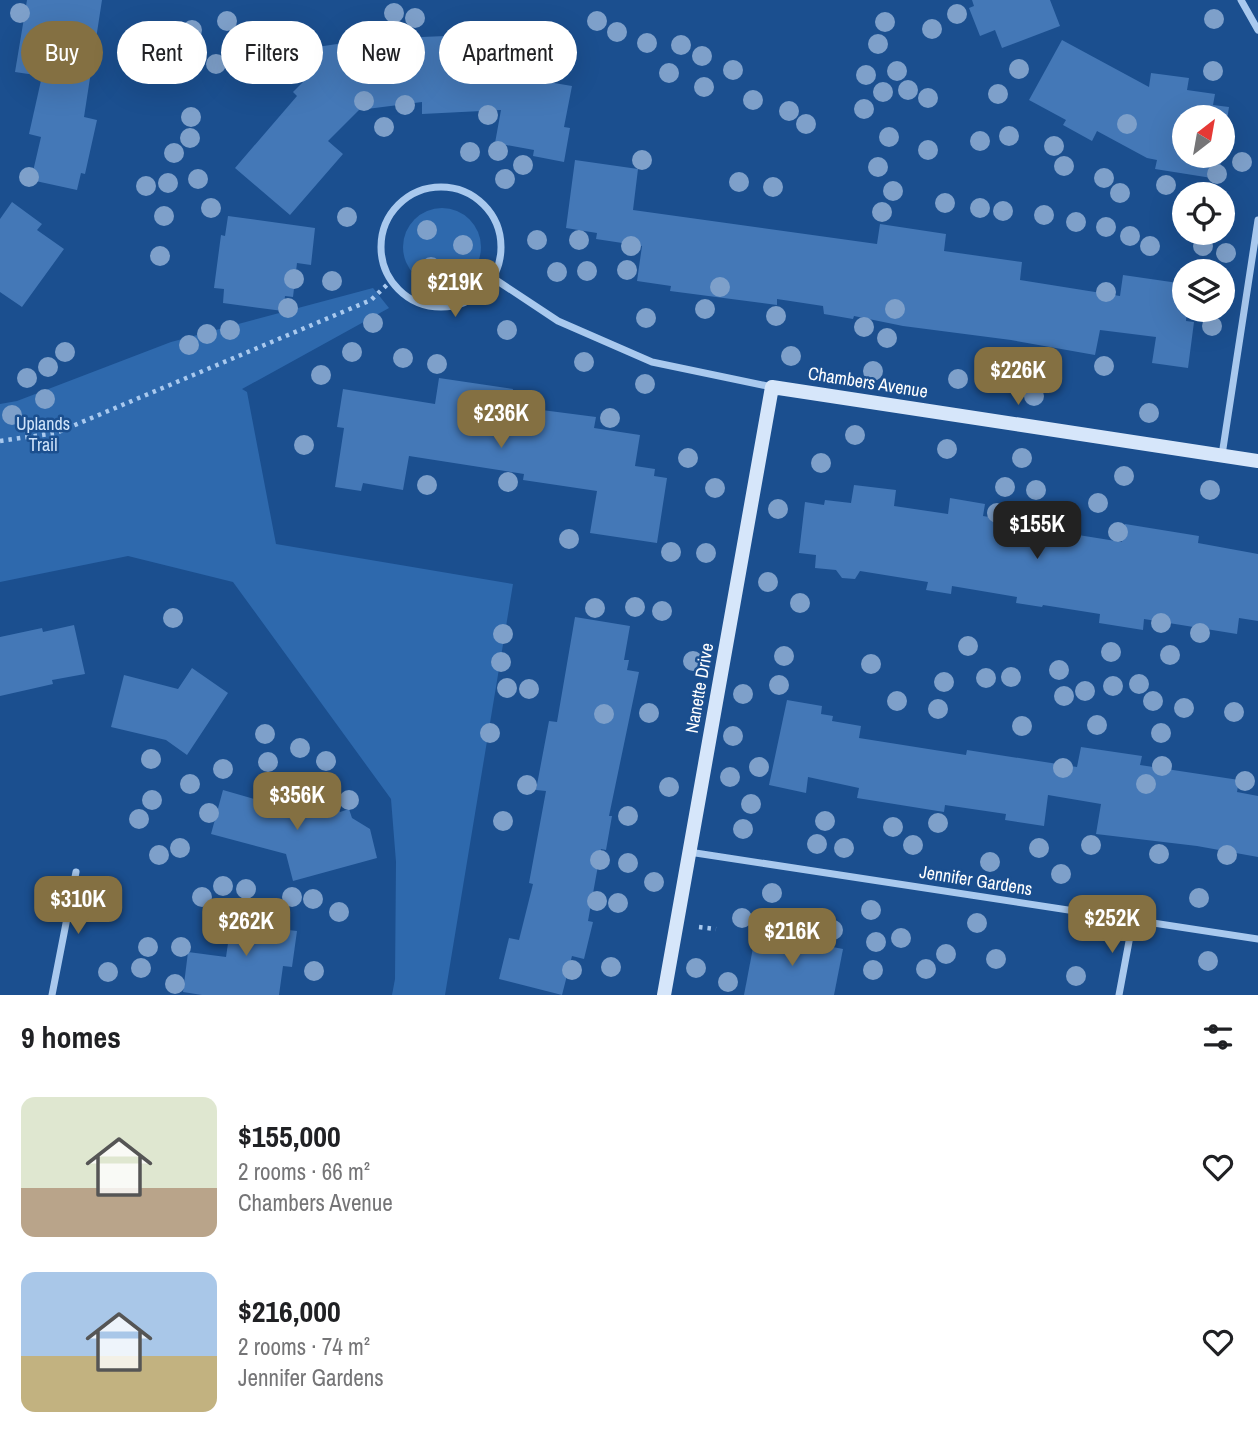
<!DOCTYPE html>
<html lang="en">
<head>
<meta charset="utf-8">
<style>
	body { margin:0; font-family:"Archivo Narrow",sans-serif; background:#f2f2f2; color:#202124; height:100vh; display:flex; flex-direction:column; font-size:26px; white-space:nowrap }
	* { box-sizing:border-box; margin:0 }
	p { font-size:23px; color:#757577 }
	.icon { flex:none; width:38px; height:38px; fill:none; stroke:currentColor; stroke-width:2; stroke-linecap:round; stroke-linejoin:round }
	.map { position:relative; height:995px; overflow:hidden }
	.drawer { display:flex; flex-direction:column; background:#fff; flex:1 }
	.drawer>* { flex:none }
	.guide { position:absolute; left:21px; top:21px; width:700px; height:63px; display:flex; gap:14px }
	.needle { width:46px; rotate:31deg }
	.buttons { position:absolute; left:1172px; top:105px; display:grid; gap:14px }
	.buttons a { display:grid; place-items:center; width:63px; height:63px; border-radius:50%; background:#fff; box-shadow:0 7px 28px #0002; font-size:35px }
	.price { position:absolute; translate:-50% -60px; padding:0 16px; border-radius:14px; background:#847042; color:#fff; font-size:23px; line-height:46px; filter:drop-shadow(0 2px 4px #0008) }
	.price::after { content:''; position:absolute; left:50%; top:42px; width:21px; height:16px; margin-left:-10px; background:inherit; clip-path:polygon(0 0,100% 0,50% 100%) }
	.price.active { background:#222; color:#fff }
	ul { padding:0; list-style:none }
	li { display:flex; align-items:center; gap:21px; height:175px; padding:0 21px }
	li span { display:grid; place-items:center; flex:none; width:196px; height:140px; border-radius:14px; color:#555 }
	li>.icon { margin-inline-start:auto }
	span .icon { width:84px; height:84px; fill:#fffc; stroke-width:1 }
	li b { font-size:30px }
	h2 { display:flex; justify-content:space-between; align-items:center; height:84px; padding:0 21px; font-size:30px }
	.pill { padding:0 24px; border-radius:32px; background:#fff; box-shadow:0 7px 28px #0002; font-size:24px; line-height:63px }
	.pill.active { background:#847042; color:#fff }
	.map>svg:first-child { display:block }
	.green { fill:#2e69ad }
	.building { fill:#4478b7 }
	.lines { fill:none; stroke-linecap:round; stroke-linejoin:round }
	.path { stroke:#a9c9ee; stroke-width:4.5; stroke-dasharray:3.5 5; stroke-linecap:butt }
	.street { stroke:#a9c9ee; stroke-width:7 }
	.secondary { stroke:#d6e6fa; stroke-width:14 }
	.tree { fill:#7ea0ca }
	.labels { text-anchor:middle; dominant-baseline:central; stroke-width:5; stroke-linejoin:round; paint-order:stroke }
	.street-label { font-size:18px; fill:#fff; stroke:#1b4f8f }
	.park-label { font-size:18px; fill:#cfe3fa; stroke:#1b4f8f }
</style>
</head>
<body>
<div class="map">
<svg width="1258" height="995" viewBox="0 0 1258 995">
	<rect width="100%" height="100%" fill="#1b4f8f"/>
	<g class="green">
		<circle cx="442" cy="247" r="39"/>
		<polygon points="373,288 389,308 242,389 247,392 276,544 513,584 445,995 392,995 395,979 396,862 391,799 233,582 128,556 0,582 0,404 17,401 171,342"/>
	</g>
	<g class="building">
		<polygon points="27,0 102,0 84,117 97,120 85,174 81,173 77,190 31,180 41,137 29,134 42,76 15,72"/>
		<polygon points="972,0 1050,0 1060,26 1002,48 995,30 980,36 969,8 974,6"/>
		<polygon points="493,34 495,73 572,86 564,127 570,128 564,162 533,156 534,150 495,143 501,110 422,114 422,102 359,110 328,141 343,154 290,215 235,168 297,96 293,92 320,65 317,47 397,35 398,38"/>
		<polygon points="1062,40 1149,87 1151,73 1189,78 1187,90 1215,94 1213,105 1229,107 1223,146 1223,117 1185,117 1185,156 1222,156 1218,179 1155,169 1157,160 1147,158 1097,131 1092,141 1063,125 1066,120 1029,100"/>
		<polygon points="575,160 638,169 633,210 877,244 880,224 946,234 944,251 1022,262 1020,280 1120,296 1123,275 1185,284 1185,310 1187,310 1186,321 1194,322 1188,368 1152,363 1156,337 1100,330 1095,355 1011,340 903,326 854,316 853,319 824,314 823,306 777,299 777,305 670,291 671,286 637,281 642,246 596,239 597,233 566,228"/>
		<polygon points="12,202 42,224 37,230 64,249 22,307 0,292 0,219"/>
		<polygon points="228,216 315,228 311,265 297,263 293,297 285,296 283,311 223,303 224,289 214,288 221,235 225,236"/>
		<polygon points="439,378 513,389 511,406 596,417 594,428 640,435 635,466 655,469 654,476 667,478 657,543 590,533 597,491 523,480 524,474 409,456 403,490 363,483 361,491 335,487 344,428 337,427 343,389 435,404"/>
		<polygon points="854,485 896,490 894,506 948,514 950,498 985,504 983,516 1038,525 1040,514 1074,520 1072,534 1122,542 1125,524 1199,536 1198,543 1258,554 1258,621 1239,618 1237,634 1144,619 1143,630 1099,623 1100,614 1043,605 1042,607 1016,603 1017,597 952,586 951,594 926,590 928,582 860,571 855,579 842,578 836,570 815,568 816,555 799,553 805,502 824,505 825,500 851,503"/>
		<polygon points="575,617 630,626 624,660 629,660 627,670 639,672 609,816 612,816 606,850 601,849 588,921 593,922 584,959 572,956 562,995 499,979 509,938 519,940 533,884 529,883 546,791 536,790 549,721 557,722"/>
		<polygon points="74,625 85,674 52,680 53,684 0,696 0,637 42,628 43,632"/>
		<polygon points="192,668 228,693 187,755 166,740 111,727 124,675 178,689"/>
		<polygon points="787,700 822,706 821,714 833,716 832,721 861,726 859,738 966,755 967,750 1077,767 1081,747 1142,756 1140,765 1239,780 1237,792 1258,796 1258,857 1197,846 1096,834 1101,804 1048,795 1044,826 1005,820 1006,814 945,805 944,812 857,798 859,788 808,777 806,793 769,785"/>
		<polygon points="223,790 278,806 336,792 340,812 349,809 352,818 370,829 377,858 293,881 286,854 211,834"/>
		<polygon points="244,903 283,908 280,929 297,931 292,967 283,966 279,995 202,995 183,992 188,952 226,957 231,923 242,925"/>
		<polygon points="756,932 843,949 834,995 744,995"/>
	</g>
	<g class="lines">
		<g class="path">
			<polyline points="0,441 56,433 371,300 391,281"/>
			<polyline points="699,927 716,929"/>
		</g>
		<g class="street">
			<polyline points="1241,0 1258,30"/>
			<circle cx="441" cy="247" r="60"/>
			<polyline points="493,278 558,321 652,362 772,387"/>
			<polyline points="1222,455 1258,220"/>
			<polyline points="689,852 1258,939"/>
			<polyline points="52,995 76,872"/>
			<polyline points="1119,995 1133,920"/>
		</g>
		<polyline class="secondary" points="664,995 772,387 1258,461"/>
	</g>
	<g class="tree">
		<circle cx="20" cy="13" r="10"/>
		<circle cx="394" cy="13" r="10"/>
		<circle cx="957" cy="14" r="10"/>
		<circle cx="415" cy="18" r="10"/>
		<circle cx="1214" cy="19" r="10"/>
		<circle cx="227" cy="21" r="10"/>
		<circle cx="597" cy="21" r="10"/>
		<circle cx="885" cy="22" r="10"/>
		<circle cx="932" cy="29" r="10"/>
		<circle cx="192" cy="30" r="10"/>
		<circle cx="163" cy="32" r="10"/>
		<circle cx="251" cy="32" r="10"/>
		<circle cx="617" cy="32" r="10"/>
		<circle cx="647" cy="43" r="10"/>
		<circle cx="878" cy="44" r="10"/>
		<circle cx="681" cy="45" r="10"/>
		<circle cx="188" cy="54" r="10"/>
		<circle cx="702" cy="56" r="10"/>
		<circle cx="216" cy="64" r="10"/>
		<circle cx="294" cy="68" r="10"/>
		<circle cx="1019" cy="69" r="10"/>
		<circle cx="733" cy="70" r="10"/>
		<circle cx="897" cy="71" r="10"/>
		<circle cx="1213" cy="71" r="10"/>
		<circle cx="669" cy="73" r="10"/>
		<circle cx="866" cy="75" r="10"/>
		<circle cx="704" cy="87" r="10"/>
		<circle cx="908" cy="90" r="10"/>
		<circle cx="883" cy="92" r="10"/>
		<circle cx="998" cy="94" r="10"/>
		<circle cx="928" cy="98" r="10"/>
		<circle cx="753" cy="100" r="10"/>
		<circle cx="364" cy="101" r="10"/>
		<circle cx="405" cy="105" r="10"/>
		<circle cx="864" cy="109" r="10"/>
		<circle cx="789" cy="111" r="10"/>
		<circle cx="488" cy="115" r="10"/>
		<circle cx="191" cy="117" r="10"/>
		<circle cx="806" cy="124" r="10"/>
		<circle cx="1127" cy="124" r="10"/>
		<circle cx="384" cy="127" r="10"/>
		<circle cx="1009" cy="136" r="10"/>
		<circle cx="889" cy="137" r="10"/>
		<circle cx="190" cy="138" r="10"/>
		<circle cx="980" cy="141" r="10"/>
		<circle cx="1054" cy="146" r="10"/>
		<circle cx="928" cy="150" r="10"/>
		<circle cx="498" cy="151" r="10"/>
		<circle cx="470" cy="152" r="10"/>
		<circle cx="174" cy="153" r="10"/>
		<circle cx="642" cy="160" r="10"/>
		<circle cx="1242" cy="162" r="10"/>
		<circle cx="523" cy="165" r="10"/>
		<circle cx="1064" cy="166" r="10"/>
		<circle cx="878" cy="167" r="10"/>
		<circle cx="1217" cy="174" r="10"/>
		<circle cx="29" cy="177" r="10"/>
		<circle cx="1104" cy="178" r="10"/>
		<circle cx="198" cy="179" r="10"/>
		<circle cx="505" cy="179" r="10"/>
		<circle cx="739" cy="182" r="10"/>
		<circle cx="168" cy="183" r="10"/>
		<circle cx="1166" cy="185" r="10"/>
		<circle cx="146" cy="186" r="10"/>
		<circle cx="773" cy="187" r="10"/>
		<circle cx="893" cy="191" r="10"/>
		<circle cx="1120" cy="193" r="10"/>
		<circle cx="945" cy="203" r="10"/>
		<circle cx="211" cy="208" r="10"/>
		<circle cx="980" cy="208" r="10"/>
		<circle cx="1003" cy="211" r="10"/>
		<circle cx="882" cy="212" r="10"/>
		<circle cx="1044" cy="215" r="10"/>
		<circle cx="164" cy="216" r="10"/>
		<circle cx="347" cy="217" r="10"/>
		<circle cx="1076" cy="222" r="10"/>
		<circle cx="1106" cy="227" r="10"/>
		<circle cx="427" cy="230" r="10"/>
		<circle cx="1130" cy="236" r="10"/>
		<circle cx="537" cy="240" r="10"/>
		<circle cx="579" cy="240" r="10"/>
		<circle cx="463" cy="245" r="10"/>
		<circle cx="631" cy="246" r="10"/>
		<circle cx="1150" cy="246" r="10"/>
		<circle cx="1203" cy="246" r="10"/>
		<circle cx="1226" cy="253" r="10"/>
		<circle cx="160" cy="256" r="10"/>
		<circle cx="431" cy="267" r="10"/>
		<circle cx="627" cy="270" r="10"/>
		<circle cx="587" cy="271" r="10"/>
		<circle cx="557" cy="272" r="10"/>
		<circle cx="294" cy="279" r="10"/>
		<circle cx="332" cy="281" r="10"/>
		<circle cx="720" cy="287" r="10"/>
		<circle cx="1106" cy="292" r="10"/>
		<circle cx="288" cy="308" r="10"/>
		<circle cx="705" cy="309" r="10"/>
		<circle cx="895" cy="309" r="10"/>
		<circle cx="776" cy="316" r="10"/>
		<circle cx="646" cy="318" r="10"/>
		<circle cx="373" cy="323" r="10"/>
		<circle cx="1212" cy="326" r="10"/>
		<circle cx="864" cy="327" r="10"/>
		<circle cx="230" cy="330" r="10"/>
		<circle cx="507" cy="330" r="10"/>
		<circle cx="207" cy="334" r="10"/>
		<circle cx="887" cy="338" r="10"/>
		<circle cx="189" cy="345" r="10"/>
		<circle cx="65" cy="352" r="10"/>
		<circle cx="352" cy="352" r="10"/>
		<circle cx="791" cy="356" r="10"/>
		<circle cx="403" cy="358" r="10"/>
		<circle cx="584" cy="362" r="10"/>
		<circle cx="437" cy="364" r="10"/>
		<circle cx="1104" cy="366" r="10"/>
		<circle cx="48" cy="367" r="10"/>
		<circle cx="873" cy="371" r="10"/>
		<circle cx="321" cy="375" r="10"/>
		<circle cx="27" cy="378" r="10"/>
		<circle cx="958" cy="379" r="10"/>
		<circle cx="645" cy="384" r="10"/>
		<circle cx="1034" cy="396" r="10"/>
		<circle cx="45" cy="399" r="10"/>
		<circle cx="1149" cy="413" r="10"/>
		<circle cx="12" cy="415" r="10"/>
		<circle cx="610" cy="418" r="10"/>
		<circle cx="855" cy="435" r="10"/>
		<circle cx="304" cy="445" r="10"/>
		<circle cx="947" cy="449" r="10"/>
		<circle cx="688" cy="458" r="10"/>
		<circle cx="1022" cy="458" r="10"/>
		<circle cx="821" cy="463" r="10"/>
		<circle cx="1124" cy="476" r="10"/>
		<circle cx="508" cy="482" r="10"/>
		<circle cx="427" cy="485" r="10"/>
		<circle cx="1005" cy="487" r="10"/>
		<circle cx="715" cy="488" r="10"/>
		<circle cx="1036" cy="490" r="10"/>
		<circle cx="1210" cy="490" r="10"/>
		<circle cx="1098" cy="503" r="10"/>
		<circle cx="778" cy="509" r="10"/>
		<circle cx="997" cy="513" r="10"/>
		<circle cx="1118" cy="532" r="10"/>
		<circle cx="569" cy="539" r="10"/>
		<circle cx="671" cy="552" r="10"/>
		<circle cx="706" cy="553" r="10"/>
		<circle cx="768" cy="582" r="10"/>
		<circle cx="800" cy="603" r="10"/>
		<circle cx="635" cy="607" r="10"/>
		<circle cx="595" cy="608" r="10"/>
		<circle cx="662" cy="611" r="10"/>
		<circle cx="173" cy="618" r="10"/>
		<circle cx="1161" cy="623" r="10"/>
		<circle cx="1200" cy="633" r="10"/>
		<circle cx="503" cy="634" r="10"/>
		<circle cx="968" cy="646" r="10"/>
		<circle cx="1111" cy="652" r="10"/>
		<circle cx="1170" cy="655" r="10"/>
		<circle cx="784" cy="656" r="10"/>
		<circle cx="693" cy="661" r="10"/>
		<circle cx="501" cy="662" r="10"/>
		<circle cx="871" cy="664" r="10"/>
		<circle cx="1059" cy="670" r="10"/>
		<circle cx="1011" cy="677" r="10"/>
		<circle cx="986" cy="678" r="10"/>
		<circle cx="944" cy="682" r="10"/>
		<circle cx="1139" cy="684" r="10"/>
		<circle cx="779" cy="685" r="10"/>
		<circle cx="1113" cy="686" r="10"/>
		<circle cx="507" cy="688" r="10"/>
		<circle cx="529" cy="689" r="10"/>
		<circle cx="1085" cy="691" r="10"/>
		<circle cx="743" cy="694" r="10"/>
		<circle cx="1064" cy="696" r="10"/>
		<circle cx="897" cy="701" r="10"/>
		<circle cx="1153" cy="701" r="10"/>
		<circle cx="1184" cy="708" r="10"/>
		<circle cx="938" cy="709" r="10"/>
		<circle cx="1234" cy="712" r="10"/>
		<circle cx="649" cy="713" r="10"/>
		<circle cx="604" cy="714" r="10"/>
		<circle cx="1097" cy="725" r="10"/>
		<circle cx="1022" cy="726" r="10"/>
		<circle cx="490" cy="733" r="10"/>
		<circle cx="1161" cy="733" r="10"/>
		<circle cx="265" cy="734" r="10"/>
		<circle cx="733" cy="736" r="10"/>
		<circle cx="300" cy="748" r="10"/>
		<circle cx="151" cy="759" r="10"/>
		<circle cx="326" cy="761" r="10"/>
		<circle cx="268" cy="762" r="10"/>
		<circle cx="1162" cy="766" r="10"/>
		<circle cx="759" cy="767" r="10"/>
		<circle cx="1063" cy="768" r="10"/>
		<circle cx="223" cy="769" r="10"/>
		<circle cx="730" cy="777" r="10"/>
		<circle cx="1245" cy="781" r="10"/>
		<circle cx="190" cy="784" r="10"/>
		<circle cx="1146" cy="784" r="10"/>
		<circle cx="527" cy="785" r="10"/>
		<circle cx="669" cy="787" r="10"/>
		<circle cx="152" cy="800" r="10"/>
		<circle cx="349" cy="800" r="10"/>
		<circle cx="751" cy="804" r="10"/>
		<circle cx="209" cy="813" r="10"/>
		<circle cx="628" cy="816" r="10"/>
		<circle cx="139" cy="819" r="10"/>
		<circle cx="503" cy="821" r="10"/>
		<circle cx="825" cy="821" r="10"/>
		<circle cx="938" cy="823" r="10"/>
		<circle cx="893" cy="827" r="10"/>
		<circle cx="743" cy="829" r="10"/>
		<circle cx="817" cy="844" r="10"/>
		<circle cx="913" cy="845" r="10"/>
		<circle cx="1091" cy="845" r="10"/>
		<circle cx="180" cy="848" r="10"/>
		<circle cx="844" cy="848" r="10"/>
		<circle cx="1039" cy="848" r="10"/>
		<circle cx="1159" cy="854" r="10"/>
		<circle cx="159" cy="855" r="10"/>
		<circle cx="1227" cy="855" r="10"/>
		<circle cx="600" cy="860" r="10"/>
		<circle cx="990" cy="862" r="10"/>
		<circle cx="628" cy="863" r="10"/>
		<circle cx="1061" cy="874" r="10"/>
		<circle cx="654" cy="882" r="10"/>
		<circle cx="223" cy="886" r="10"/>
		<circle cx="246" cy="889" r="10"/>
		<circle cx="772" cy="893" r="10"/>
		<circle cx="202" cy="897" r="10"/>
		<circle cx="292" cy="897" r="10"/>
		<circle cx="1199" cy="898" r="10"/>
		<circle cx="313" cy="899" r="10"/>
		<circle cx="597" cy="901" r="10"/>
		<circle cx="618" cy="903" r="10"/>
		<circle cx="871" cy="910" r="10"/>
		<circle cx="339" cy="912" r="10"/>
		<circle cx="742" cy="918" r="10"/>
		<circle cx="790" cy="922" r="10"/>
		<circle cx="977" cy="923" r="10"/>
		<circle cx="833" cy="930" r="10"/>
		<circle cx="901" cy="938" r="10"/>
		<circle cx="876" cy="942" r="10"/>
		<circle cx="148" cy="947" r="10"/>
		<circle cx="181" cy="947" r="10"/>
		<circle cx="946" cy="954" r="10"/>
		<circle cx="996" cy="959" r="10"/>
		<circle cx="1208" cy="961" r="10"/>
		<circle cx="611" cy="967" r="10"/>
		<circle cx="141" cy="968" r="10"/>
		<circle cx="696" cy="968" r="10"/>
		<circle cx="926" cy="969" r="10"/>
		<circle cx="572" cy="970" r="10"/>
		<circle cx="873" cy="970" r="10"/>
		<circle cx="314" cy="971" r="10"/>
		<circle cx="108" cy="972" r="10"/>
		<circle cx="1076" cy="976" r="10"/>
		<circle cx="728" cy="982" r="10"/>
		<circle cx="175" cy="984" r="10"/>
	</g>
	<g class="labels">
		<g class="street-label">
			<text transform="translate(868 382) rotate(9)">Chambers Avenue</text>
			<text transform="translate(699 688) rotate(-80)">Nanette Drive</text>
			<text transform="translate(976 880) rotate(9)">Jennifer Gardens</text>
		</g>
		<g class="park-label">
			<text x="43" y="423">Uplands<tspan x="43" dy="21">Trail</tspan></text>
		</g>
	</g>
</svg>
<div class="buttons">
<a><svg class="needle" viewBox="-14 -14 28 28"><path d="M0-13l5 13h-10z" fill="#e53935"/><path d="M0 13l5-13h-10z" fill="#757577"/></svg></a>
<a><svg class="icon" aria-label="locate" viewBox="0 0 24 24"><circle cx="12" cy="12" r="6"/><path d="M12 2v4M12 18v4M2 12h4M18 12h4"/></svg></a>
<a><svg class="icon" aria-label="layers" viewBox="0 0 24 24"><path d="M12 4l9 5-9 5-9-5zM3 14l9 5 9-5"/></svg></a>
</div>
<b class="price" style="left:455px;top:319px">$219K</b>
<b class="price" style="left:1018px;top:407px">$226K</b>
<b class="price" style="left:501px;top:450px">$236K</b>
<b class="price active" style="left:1037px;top:561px">$155K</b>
<b class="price" style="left:297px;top:832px">$356K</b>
<b class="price" style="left:78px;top:936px">$310K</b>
<b class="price" style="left:1112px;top:955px">$252K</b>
<b class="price" style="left:246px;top:958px">$262K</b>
<b class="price" style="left:792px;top:968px">$216K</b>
<div class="guide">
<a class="pill active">Buy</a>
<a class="pill">Rent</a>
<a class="pill">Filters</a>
<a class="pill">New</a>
<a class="pill">Apartment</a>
</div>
</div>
<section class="drawer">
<h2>9 homes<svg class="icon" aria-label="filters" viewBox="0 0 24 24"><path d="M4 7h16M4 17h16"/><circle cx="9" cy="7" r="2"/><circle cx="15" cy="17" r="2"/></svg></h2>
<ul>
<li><span style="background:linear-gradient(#dfe7d0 65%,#b9a48a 0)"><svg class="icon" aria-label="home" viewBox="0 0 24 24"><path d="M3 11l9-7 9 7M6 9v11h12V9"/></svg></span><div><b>$155,000</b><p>2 rooms · 66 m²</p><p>Chambers Avenue</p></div><svg class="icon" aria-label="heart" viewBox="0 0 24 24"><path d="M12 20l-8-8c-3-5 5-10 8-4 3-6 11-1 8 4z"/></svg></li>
<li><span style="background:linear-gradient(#a9c7e8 60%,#c2b280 0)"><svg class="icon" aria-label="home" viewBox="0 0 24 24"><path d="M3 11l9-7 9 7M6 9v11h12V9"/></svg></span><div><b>$216,000</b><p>2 rooms · 74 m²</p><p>Jennifer Gardens</p></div><svg class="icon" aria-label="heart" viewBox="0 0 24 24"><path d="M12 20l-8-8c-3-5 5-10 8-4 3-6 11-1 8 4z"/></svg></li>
</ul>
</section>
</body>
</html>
